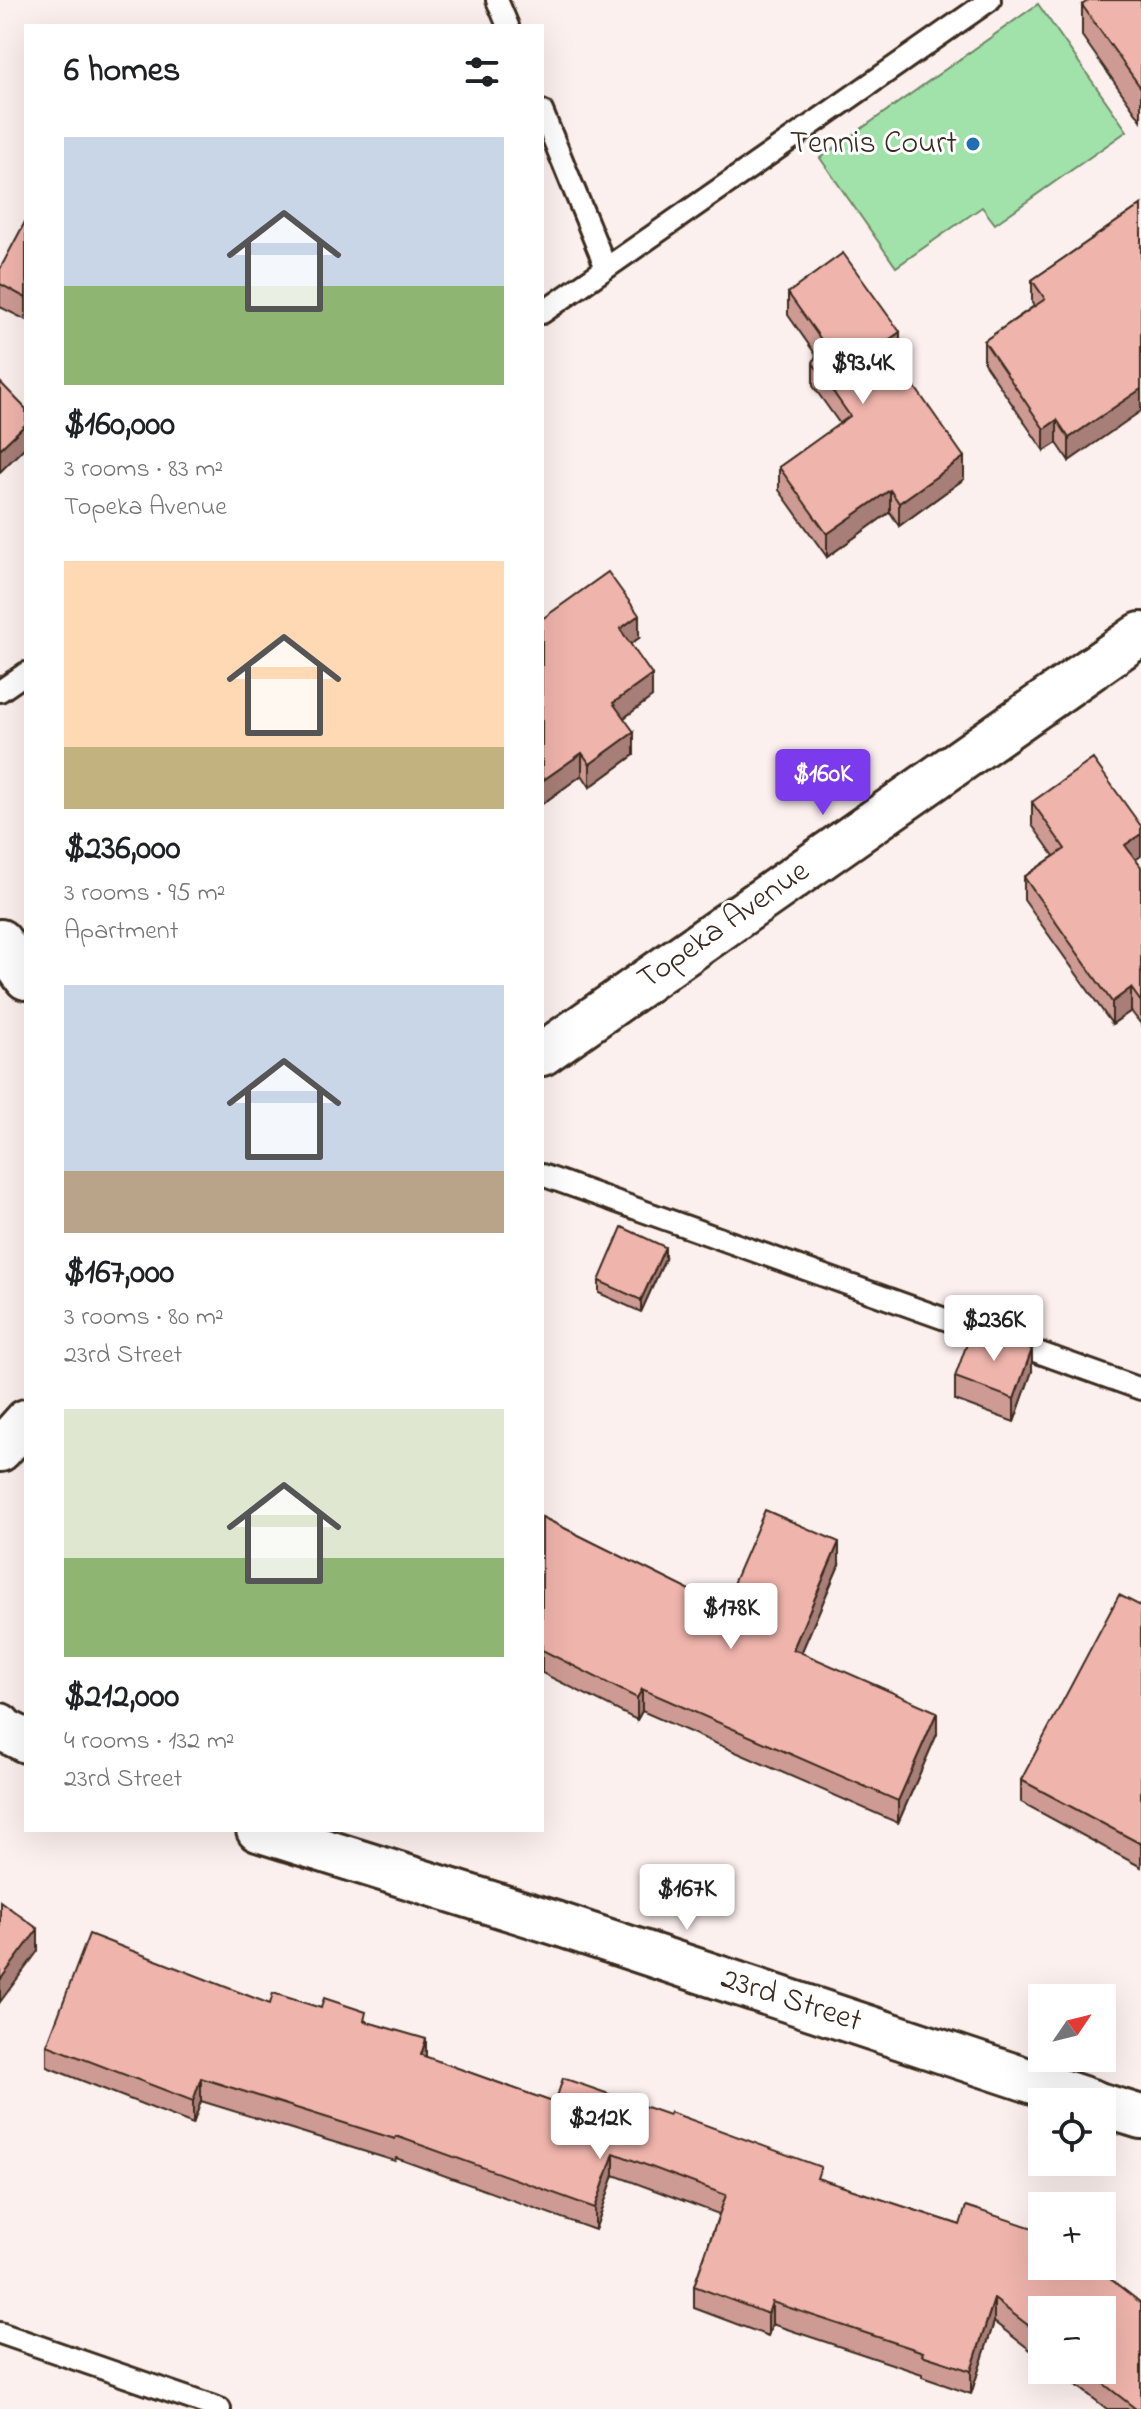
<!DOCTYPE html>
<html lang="en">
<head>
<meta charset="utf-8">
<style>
	body { margin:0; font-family:"Indie Flower",sans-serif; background:#f6f6f6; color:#202124; height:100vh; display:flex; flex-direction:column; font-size:30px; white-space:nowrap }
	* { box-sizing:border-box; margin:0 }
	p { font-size:26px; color:#757577 }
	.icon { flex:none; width:44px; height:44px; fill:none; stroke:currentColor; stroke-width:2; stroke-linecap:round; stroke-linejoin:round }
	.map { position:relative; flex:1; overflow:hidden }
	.side { position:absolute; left:24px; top:24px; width:520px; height:1808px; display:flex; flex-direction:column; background:#fff; border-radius:0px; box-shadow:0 8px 32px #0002 }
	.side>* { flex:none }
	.needle { width:52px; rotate:55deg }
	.tools { position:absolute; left:1028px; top:1984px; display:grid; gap:16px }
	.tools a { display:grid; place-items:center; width:88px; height:88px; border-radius:0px; background:#fff; box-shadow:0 8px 32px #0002; font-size:40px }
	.price { position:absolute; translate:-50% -68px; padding:0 18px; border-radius:8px; background:#fff; color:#222; font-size:26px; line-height:52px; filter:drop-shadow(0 2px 4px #0008) }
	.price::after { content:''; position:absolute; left:50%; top:48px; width:24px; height:18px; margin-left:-12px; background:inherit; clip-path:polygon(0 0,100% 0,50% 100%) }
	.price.active { background:#7c3aed; color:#fff }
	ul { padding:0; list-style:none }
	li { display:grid; align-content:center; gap:16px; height:424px; padding:0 40px }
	li span { display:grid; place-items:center; height:248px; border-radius:0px; color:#555 }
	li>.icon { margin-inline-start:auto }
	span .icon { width:144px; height:144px; fill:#fffc; stroke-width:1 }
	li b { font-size:34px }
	h2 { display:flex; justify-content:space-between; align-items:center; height:96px; padding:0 40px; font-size:34px }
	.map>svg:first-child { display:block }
	.green { fill:#a1e2ab; stroke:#6e8664; stroke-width:2 }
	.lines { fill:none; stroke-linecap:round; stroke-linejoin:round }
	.lane-casing { stroke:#3b2a1e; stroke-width:26 }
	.street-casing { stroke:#3b2a1e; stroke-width:48 }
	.lane { stroke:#fff; stroke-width:20 }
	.street { stroke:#fff; stroke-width:42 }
	.wall { fill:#ce9b94; stroke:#3b2a1e; stroke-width:2 }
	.shaded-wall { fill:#a77e78; stroke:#3b2a1e; stroke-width:2 }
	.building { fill:#efb4ac; stroke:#3b2a1e; stroke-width:2 }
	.poi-dot { fill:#1f6fb2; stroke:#fff; stroke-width:3 }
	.labels { text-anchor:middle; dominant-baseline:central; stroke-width:6; stroke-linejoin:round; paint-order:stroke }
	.poi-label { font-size:32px; fill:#3b2a1e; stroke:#fff; text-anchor:end }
	.street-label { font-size:32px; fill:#3b2a1e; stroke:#fff }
</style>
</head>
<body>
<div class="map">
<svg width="1141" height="2409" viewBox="0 0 1141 2409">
	<rect width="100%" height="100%" fill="#fcf0ee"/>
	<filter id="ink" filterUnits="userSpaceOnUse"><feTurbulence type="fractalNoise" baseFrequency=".0125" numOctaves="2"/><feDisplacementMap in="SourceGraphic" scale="16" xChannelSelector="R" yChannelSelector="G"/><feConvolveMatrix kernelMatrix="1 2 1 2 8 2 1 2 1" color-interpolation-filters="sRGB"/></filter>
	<g filter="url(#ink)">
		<polygon class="green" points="1038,4 1127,131 995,224 982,207 896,267 820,158"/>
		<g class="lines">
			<g class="lane-casing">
				<g id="lane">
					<polyline points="497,0 508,26"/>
					<polyline points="542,111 606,268"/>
					<polyline points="542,313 990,0"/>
					<polyline points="0,691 26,673"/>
					<polyline points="542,1175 1141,1389"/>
					<polyline points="0,2333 220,2409"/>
				</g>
			</g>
			<g class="street-casing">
				<g id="street">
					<polyline points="0,941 26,978"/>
					<polyline points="542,1054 1141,634"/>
					<polyline points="0,1450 26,1421"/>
					<polyline points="0,1725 2,1729 26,1741"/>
					<polyline points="258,1830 555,1923 1094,2102"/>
					<polyline points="1102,2105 1141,2117"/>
				</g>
			</g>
			<use href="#lane" class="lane"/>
			<use href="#street" class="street"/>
		</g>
		<g class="wall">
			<polygon points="1141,0 1141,120 1082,36 1082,5"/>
			<polygon points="1141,205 1069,461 1057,443 1044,451 984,363 984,341 1034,306 1032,303 1032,280"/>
			<polygon points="26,220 26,320 0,307 0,284"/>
			<polygon points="788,293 900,355 895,358 964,479 899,526 890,512 827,557 779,490 779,467 840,424 813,386 813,363 816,355 788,315"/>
			<polygon points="542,619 639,638 630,644 652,697 624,718 634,755 590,787 582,775 542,804"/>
			<polygon points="1032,802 1136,860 1141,867 1141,1024 1131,1011 1112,1024 1024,900 1024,877 1054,856 1032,825"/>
			<polygon points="665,1259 641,1312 599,1293 599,1281"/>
			<polygon points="1032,1371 1014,1422 955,1400 955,1377"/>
			<polygon points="542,1517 723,1607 839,1565 801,1653 937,1734 898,1823 642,1711 637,1720 542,1673"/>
			<polygon points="1141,1606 1141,1867 1021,1802 1021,1780"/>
			<polygon points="270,2004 321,2008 366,2021 426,2057 555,2103 821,2180 960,2225 1141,2409 1107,2409 1057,2370 1102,2370 1042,2310 1042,2359 994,2322 971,2394 922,2377 922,2374 772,2324 768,2336 694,2308 694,2286 719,2214 614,2175 595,2230 396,2158 395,2161 201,2101 193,2124 47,2067 47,2045"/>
		</g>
		<g class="shaded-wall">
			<polygon points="900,332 900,355 884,366 884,343"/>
			<polygon points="1141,389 1141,411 1069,461 1069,438"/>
			<polygon points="1057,420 1057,443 1044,451 1044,429"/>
			<polygon points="26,424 26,446 0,472 0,449"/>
			<polygon points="964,457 964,479 899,526 899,503"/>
			<polygon points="890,490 890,512 827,557 827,534"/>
			<polygon points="639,615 639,638 620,651 620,629"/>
			<polygon points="652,675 652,697 613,726 613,703"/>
			<polygon points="634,732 634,755 590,787 590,764"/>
			<polygon points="582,753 582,775 542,804 542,781"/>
			<polygon points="1141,834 1141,856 1125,867 1125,845"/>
			<polygon points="1131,988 1131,1011 1112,1024 1112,1002"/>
			<polygon points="665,1247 665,1259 641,1312 641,1300"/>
			<polygon points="1032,1349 1032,1371 1014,1422 1014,1399"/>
			<polygon points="839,1542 839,1565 793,1672 793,1649"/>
			<polygon points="642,1689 642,1711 637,1720 637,1698"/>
			<polygon points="937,1712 937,1734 898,1823 898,1801"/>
			<polygon points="38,1929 38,1951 0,2002 0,1980"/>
			<polygon points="426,2039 426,2062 421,2055"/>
			<polygon points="201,2078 201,2101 193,2124 193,2101"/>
			<polygon points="614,2153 614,2175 595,2230 595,2208"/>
			<polygon points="994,2299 994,2322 971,2394 971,2371"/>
			<polygon points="772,2302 772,2324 768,2336 768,2314"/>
		</g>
		<g class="building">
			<polygon points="1089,0 1141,0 1141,88 1082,5"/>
			<polygon points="1141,205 1141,389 1069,438 1057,420 1044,429 984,341 1045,299 1032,280"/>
			<polygon points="26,220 26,298 0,284 0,269"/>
			<polygon points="843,253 900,332 884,343 964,457 899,503 890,490 827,534 779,467 850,416 813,363 822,341 788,293"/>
			<polygon points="0,382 26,409 26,424 0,449"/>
			<polygon points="608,572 639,615 620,629 652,675 613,703 634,732 590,764 582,753 542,781 542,619"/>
			<polygon points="1093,759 1141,826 1141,834 1125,845 1141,867 1141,1002 1131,988 1112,1002 1024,877 1065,849 1032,802"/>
			<polygon points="622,1227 665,1247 641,1300 599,1281"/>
			<polygon points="973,1327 1032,1349 1014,1399 955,1377"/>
			<polygon points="765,1510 839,1542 793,1649 937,1712 898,1801 642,1689 637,1698 542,1650 542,1517 723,1607"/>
			<polygon points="1119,1595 1141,1606 1141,1844 1021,1780"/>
			<polygon points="0,1901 38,1929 0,1980"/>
			<polygon points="89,1934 270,2004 273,1993 321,2008 324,1998 366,2012 364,2021 426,2039 421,2055 555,2103 563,2078 669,2115 670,2112 821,2167 817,2178 960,2225 966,2206 1042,2231 1042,2266 1094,2266 1141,2303 1141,2409 1136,2409 1086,2370 1102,2370 1102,2310 1042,2310 1042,2336 994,2299 971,2371 922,2355 923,2352 772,2302 768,2314 694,2286 726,2195 614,2153 595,2208 396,2136 395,2139 201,2078 193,2101 47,2045"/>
		</g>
	</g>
	<circle class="poi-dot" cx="973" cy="144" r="8"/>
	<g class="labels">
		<g class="poi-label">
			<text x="957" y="144">Tennis Court</text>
		</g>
		<g class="street-label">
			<text transform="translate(724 926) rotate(-35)">Topeka Avenue</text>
			<text transform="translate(791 2001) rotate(18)">23rd Street</text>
		</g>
	</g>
</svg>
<div class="tools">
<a><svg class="needle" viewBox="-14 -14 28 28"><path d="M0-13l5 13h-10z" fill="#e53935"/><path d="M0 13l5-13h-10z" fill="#757577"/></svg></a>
<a><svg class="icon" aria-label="locate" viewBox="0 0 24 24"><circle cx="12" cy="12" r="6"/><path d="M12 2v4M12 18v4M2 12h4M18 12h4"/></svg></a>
<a>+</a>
<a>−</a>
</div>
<b class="price" style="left:863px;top:406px">$93.4K</b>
<b class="price active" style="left:823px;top:817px">$160K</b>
<b class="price" style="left:994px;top:1363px">$236K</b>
<b class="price" style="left:731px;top:1651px">$178K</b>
<b class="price" style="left:687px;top:1932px">$167K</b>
<b class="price" style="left:600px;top:2161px">$212K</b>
<section class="side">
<h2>6 homes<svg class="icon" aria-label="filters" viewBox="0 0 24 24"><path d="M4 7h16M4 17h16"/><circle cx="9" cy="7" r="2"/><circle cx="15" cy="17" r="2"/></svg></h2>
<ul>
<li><span style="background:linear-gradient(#c9d6e8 60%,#8fb573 0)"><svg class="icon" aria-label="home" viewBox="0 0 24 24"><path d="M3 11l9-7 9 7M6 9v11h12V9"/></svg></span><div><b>$160,000</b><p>3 rooms · 83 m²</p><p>Topeka Avenue</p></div></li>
<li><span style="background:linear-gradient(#ffd9b3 75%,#c2b280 0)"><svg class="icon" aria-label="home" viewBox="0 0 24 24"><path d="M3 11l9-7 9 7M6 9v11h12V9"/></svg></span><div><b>$236,000</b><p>3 rooms · 95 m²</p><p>Apartment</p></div></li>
<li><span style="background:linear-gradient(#c9d6e8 75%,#b9a48a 0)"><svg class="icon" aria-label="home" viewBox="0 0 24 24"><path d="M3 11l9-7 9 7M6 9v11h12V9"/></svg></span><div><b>$167,000</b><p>3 rooms · 80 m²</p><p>23rd Street</p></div></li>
<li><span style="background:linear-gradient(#dfe7d0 60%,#8fb573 0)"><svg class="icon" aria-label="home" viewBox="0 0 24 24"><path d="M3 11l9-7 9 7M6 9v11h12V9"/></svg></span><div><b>$212,000</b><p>4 rooms · 132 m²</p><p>23rd Street</p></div></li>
</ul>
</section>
</div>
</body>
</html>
